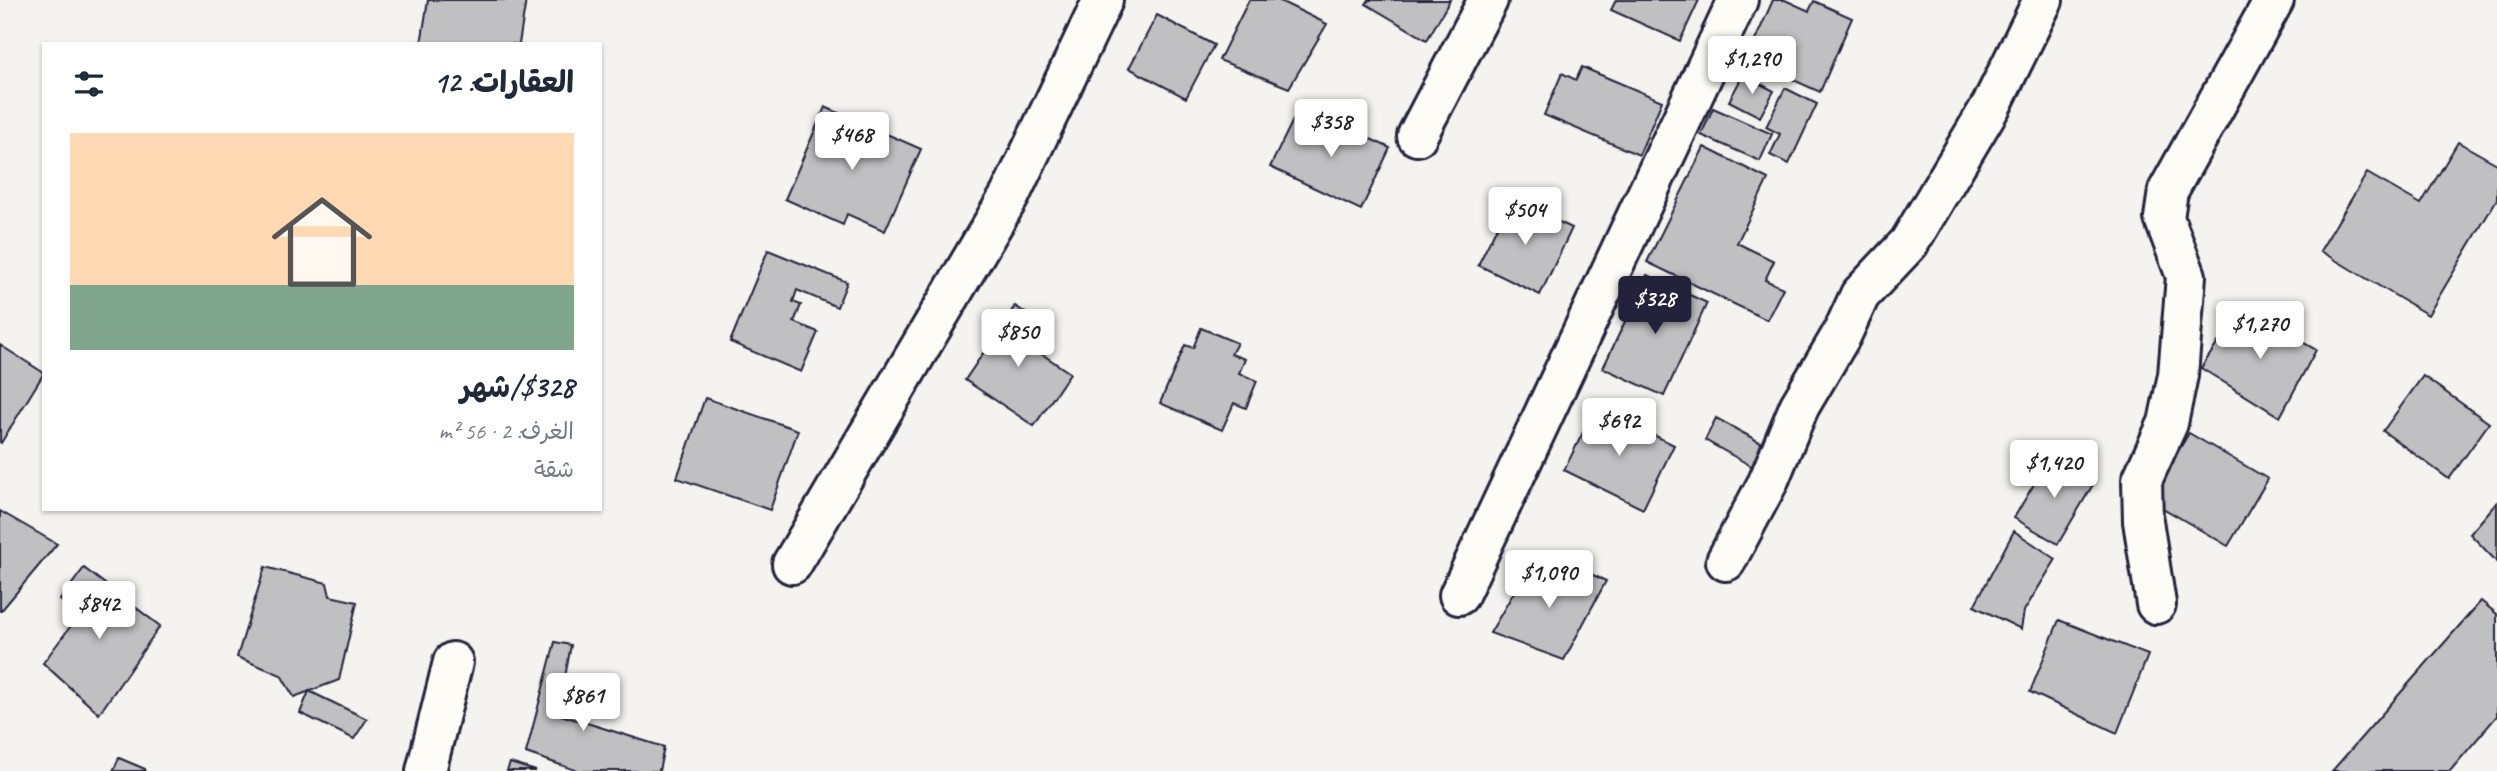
<!DOCTYPE html>
<html lang="ar">
<head>
<meta charset="utf-8">
<style>
	body { margin:0; font-family:Caveat,"Playpen Sans Arabic",sans-serif; background:#f6f6f7; color:#1f2937; direction:rtl; height:100vh; display:flex; flex-direction:column; font-size:26px; white-space:nowrap }
	* { box-sizing:border-box; margin:0 }
	p { font-size:23px; color:#747a83 }
	.icon { flex:none; width:38px; height:38px; fill:none; stroke:currentColor; stroke-width:2; stroke-linecap:round; stroke-linejoin:round }
	.map { position:relative; flex:1; overflow:hidden; direction:ltr }
	.drawer { position:absolute; left:42px; top:42px; width:560px; height:469px; display:flex; flex-direction:column; background:#fff; border-radius:0px; box-shadow:0 2px 5px #0004; direction:rtl }
	.drawer>* { flex:none }
	.price { position:absolute; translate:-50% -60px; padding:0 16px; border-radius:7px; background:#fff; color:#222; font-size:23px; line-height:46px; filter:drop-shadow(0 2px 4px #0008) }
	.price::after { content:''; position:absolute; left:50%; top:42px; width:21px; height:16px; margin-left:-10px; background:inherit; clip-path:polygon(0 0,100% 0,50% 100%) }
	.price.on { background:#22223b; color:#fff }
	ul { padding:0; list-style:none }
	li { display:grid; align-content:center; gap:14px; height:371px; padding:0 28px }
	li+li { border-top:2px solid #e0e1e3 }
	li span { display:grid; place-items:center; height:217px; border-radius:0px; color:#555 }
	li>.icon { margin-inline-start:auto }
	span .icon { width:126px; height:126px; fill:#fffc; stroke-width:1 }
	li b { font-size:30px }
	h2 { display:flex; justify-content:space-between; align-items:center; height:84px; padding:0 28px; font-size:30px }
	.map>svg:first-child { display:block }
	.building { fill:#c0bfc2; stroke:#22223b; stroke-width:2 }
	.lines { fill:none; stroke-linecap:round; stroke-linejoin:round }
	.minor-casing { stroke:#22223b; stroke-width:44 }
	.minor { stroke:#fdfcf7; stroke-width:38 }
</style>
</head>
<body>
<div class="map">
<svg width="2497" height="771" viewBox="0 0 2497 771">
	<rect width="100%" height="100%" fill="#f4f3ef"/>
	<filter id="ink" filterUnits="userSpaceOnUse"><feTurbulence type="fractalNoise" baseFrequency=".0143" numOctaves="2"/><feDisplacementMap in="SourceGraphic" scale="14" xChannelSelector="R" yChannelSelector="G"/><feConvolveMatrix kernelMatrix="1 2 1 2 8 2 1 2 1" color-interpolation-filters="sRGB"/></filter>
	<g filter="url(#ink)">
		<g class="building">
			<polygon points="428,0 526,0 519,44 421,44"/>
			<polygon points="1249,0 1278,0 1327,24 1289,88 1219,60"/>
			<polygon points="1369,0 1450,0 1427,40 1366,4"/>
			<polygon points="1616,0 1699,0 1680,41 1611,10"/>
			<polygon points="1773,0 1785,0 1809,11 1814,1 1852,18 1820,92 1767,68 1765,73 1745,63"/>
			<polygon points="1157,15 1214,45 1186,98 1129,68"/>
			<polygon points="1582,67 1662,101 1639,155 1544,115 1562,73 1576,80"/>
			<polygon points="1743,75 1774,91 1760,117 1729,101"/>
			<polygon points="1785,88 1817,104 1789,164 1770,155 1780,134 1766,127"/>
			<polygon points="825,107 921,149 885,231 847,214 843,225 785,199"/>
			<polygon points="1713,108 1772,134 1760,161 1701,135"/>
			<polygon points="1317,114 1390,148 1361,210 1270,167 1295,116 1312,124"/>
			<polygon points="2458,142 2497,164 2497,199 2428,315 2320,251 2367,173 2421,204"/>
			<polygon points="1704,147 1768,179 1737,243 1774,261 1765,280 1783,288 1767,320 1647,262"/>
			<polygon points="1511,199 1572,228 1540,295 1478,265"/>
			<polygon points="768,250 847,282 837,307 797,290 793,302 801,305 794,322 818,332 801,372 730,342"/>
			<polygon points="1647,275 1707,303 1664,396 1603,368"/>
			<polygon points="1015,306 1044,325 1030,346 1070,373 1034,426 965,380"/>
			<polygon points="2242,307 2316,350 2280,417 2201,368"/>
			<polygon points="1201,328 1237,343 1231,354 1245,359 1239,373 1257,381 1246,408 1234,403 1222,430 1160,403 1185,345 1193,348"/>
			<polygon points="0,345 44,373 1,443 0,442"/>
			<polygon points="2423,376 2489,423 2449,479 2383,431"/>
			<polygon points="705,398 798,430 770,510 677,478"/>
			<polygon points="1596,407 1674,445 1643,509 1564,470"/>
			<polygon points="1716,418 1765,445 1753,467 1705,440"/>
			<polygon points="2189,433 2268,479 2228,546 2149,500"/>
			<polygon points="2051,455 2095,481 2058,544 2014,518"/>
			<polygon points="2497,502 2497,562 2470,534"/>
			<polygon points="0,511 57,544 1,611 0,611"/>
			<polygon points="2014,531 2056,559 2024,611 2021,629 1974,606"/>
			<polygon points="1531,563 1562,576 1573,566 1606,581 1564,660 1490,633"/>
			<polygon points="265,567 327,583 330,596 357,602 339,680 294,697 281,675 237,657"/>
			<polygon points="84,568 160,626 99,714 43,663 79,615 60,600"/>
			<polygon points="2481,601 2497,614 2497,716 2450,771 2332,771"/>
			<polygon points="2059,620 2148,655 2117,733 2030,692"/>
			<polygon points="555,642 571,645 558,714 664,747 659,771 578,771 526,753"/>
			<polygon points="309,691 367,719 354,739 300,713"/>
			<polygon points="119,758 145,769 145,771 113,771"/>
			<polygon points="510,763 536,771 507,771"/>
		</g>
		<g class="lines">
			<g class="minor-casing">
				<g id="minor">
					<polyline points="1417,136 1488,0"/>
					<polyline points="1726,561 1768,482 1799,407 1842,334 1860,295 1909,243 1992,104 2043,0"/>
					<polyline points="792,564 1010,195 1103,0"/>
					<polyline points="1459,595 1738,0"/>
					<polyline points="2156,604 2143,521 2142,480 2168,423 2178,375 2186,276 2164,218 2168,191 2274,0"/>
					<polyline points="426,771 453,662"/>
				</g>
			</g>
			<use href="#minor" class="minor"/>
		</g>
	</g>
</svg>
<b class="price" style="left:1752px;top:96px">$1,290</b>
<b class="price" style="left:1331px;top:159px">$358</b>
<b class="price" style="left:852px;top:172px">$468</b>
<b class="price" style="left:1525px;top:247px">$504</b>
<b class="price on" style="left:1655px;top:336px">$328</b>
<b class="price" style="left:2260px;top:361px">$1,270</b>
<b class="price" style="left:1018px;top:369px">$850</b>
<b class="price" style="left:1619px;top:458px">$692</b>
<b class="price" style="left:2054px;top:500px">$1,420</b>
<b class="price" style="left:1549px;top:610px">$1,090</b>
<b class="price" style="left:99px;top:641px">$842</b>
<b class="price" style="left:583px;top:733px">$861</b>
<section class="drawer">
<h2>العقارات: 12<svg class="icon" aria-label="filters" viewBox="0 0 24 24"><path d="M4 7h16M4 17h16"/><circle cx="9" cy="7" r="2"/><circle cx="15" cy="17" r="2"/></svg></h2>
<ul>
<li><span style="background:linear-gradient(#ffd9b3 70%,#7fa58c 0)"><svg class="icon" aria-label="home" viewBox="0 0 24 24"><path d="M3 11l9-7 9 7M6 9v11h12V9"/></svg></span><div><b>$328/شهر</b><p>الغرف: 2 · 56 m²</p><p>شقة</p></div></li>
</ul>
</section>
</div>
</body>
</html>
